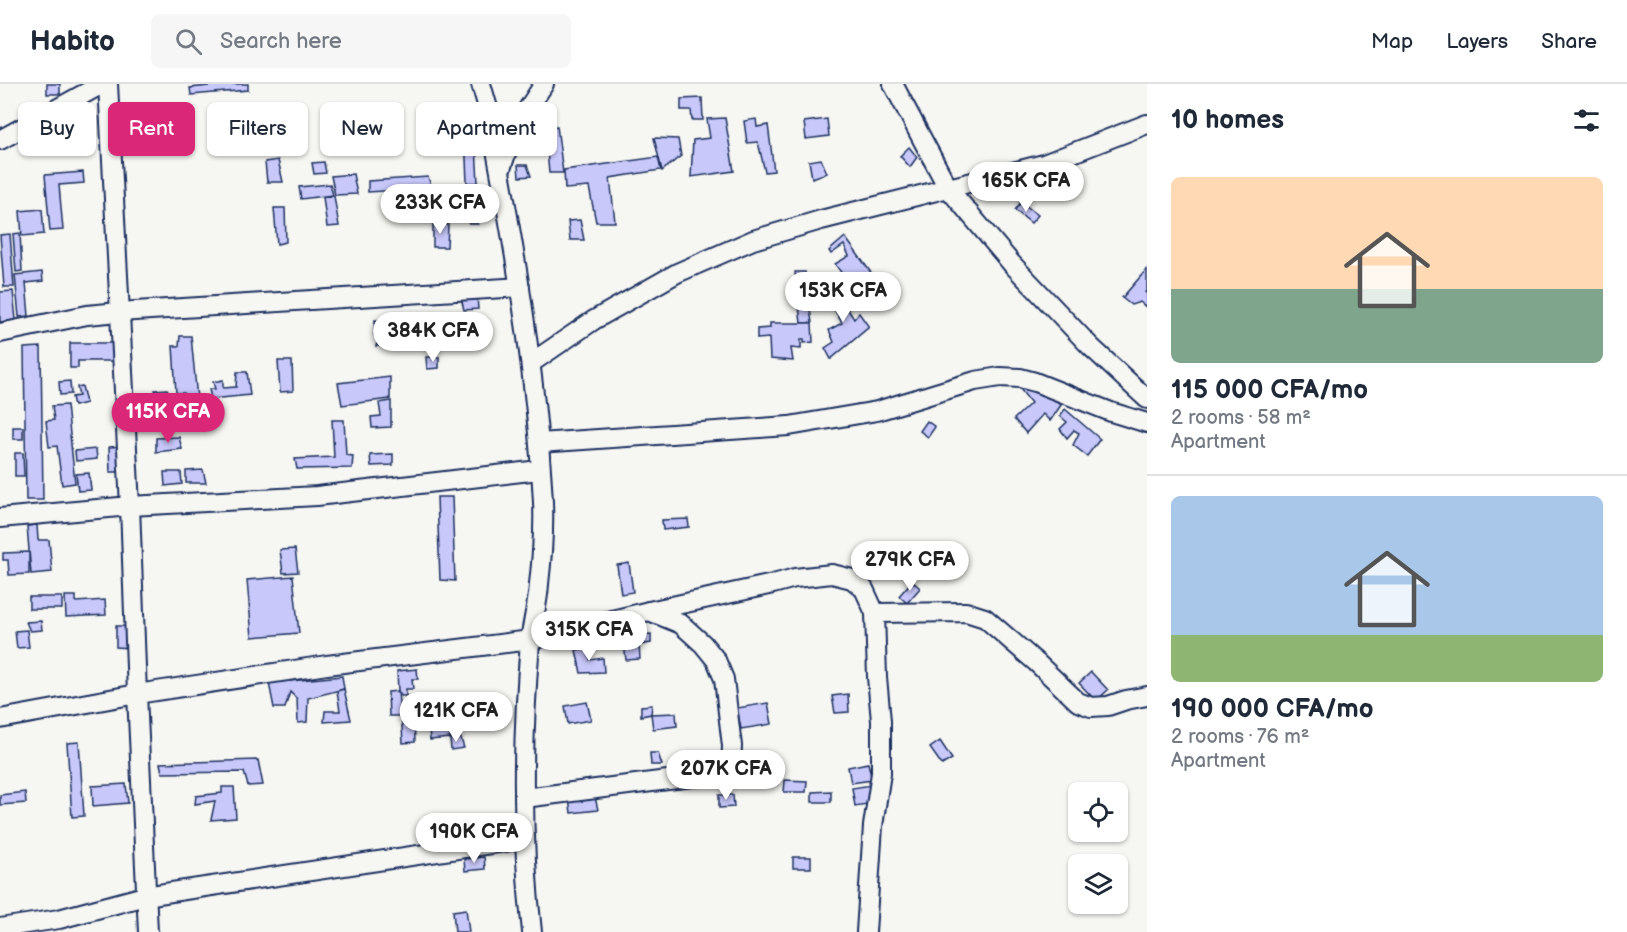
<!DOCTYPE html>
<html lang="en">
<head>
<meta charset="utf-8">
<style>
	body { margin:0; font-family:"Balsamiq Sans",sans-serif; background:#f6f6f7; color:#1f2937; height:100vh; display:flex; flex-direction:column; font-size:22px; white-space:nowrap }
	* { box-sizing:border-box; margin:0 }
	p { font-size:20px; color:#747a83 }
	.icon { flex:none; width:33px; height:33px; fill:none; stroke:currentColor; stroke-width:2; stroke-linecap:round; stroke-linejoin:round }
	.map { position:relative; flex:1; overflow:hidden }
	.side { display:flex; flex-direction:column; background:#fff; width:480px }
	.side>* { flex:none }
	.banner { position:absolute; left:18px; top:18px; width:570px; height:54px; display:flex; gap:12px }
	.tools { position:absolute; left:1068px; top:698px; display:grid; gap:12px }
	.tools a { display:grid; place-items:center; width:60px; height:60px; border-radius:9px; background:#fff; box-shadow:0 2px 4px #0004; font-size:30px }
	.price { position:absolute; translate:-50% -51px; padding:0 14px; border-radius:21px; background:#fff; color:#222; font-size:20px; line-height:39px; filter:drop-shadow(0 2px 3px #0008) }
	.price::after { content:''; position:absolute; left:50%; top:36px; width:18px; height:14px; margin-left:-9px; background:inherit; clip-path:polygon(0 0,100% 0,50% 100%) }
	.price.current { background:#db2777; color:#fff }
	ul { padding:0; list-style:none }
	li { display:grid; align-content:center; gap:12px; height:318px; padding:0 24px }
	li+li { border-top:2px solid #e0e1e3 }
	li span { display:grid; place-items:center; height:186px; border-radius:9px; color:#555 }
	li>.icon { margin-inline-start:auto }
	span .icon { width:108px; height:108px; fill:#fffc; stroke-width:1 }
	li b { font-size:26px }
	h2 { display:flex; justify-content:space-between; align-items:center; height:72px; padding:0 24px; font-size:26px }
	.chip { padding:0 21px; border-radius:9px; background:#fff; box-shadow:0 2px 4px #0004; font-size:21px; line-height:54px }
	.chip.current { background:#db2777; color:#fff }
	header { display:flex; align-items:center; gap:36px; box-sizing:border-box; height:84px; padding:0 30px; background:#fff; border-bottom:2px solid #e0e1e3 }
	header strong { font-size:28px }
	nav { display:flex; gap:33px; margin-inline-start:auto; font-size:21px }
	.search { width:420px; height:54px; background:#f6f6f7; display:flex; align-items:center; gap:15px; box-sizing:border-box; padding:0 21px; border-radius:9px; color:#747a83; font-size:22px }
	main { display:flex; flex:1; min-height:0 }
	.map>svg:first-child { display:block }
	.building { fill:#c8c8fa; stroke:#1b2f5e; stroke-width:1.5 }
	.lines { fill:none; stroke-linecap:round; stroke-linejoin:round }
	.minor-casing { stroke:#1b2f5e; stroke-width:22 }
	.minor { stroke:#f6f6f2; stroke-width:18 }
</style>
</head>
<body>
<header>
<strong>Habito</strong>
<div class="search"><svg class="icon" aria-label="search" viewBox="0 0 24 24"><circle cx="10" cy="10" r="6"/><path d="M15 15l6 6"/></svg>Search here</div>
<nav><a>Map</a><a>Layers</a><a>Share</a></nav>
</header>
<main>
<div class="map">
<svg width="1147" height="848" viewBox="0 0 1147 848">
	<rect width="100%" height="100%" fill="#f6f6f2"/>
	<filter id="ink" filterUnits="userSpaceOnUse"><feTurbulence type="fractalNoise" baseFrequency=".0167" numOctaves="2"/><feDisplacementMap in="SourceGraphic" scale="12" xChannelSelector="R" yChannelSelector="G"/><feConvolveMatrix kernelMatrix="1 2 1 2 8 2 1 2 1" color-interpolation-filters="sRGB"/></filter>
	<g filter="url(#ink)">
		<g class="building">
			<rect x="47" y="0" width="13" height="10"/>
			<polygon points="207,0 248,0 248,6 191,11 190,4 208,2"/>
			<polygon points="702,14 703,36 692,36 691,26 681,26 681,15"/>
			<polygon points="464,26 474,26 478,99 467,99"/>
			<polygon points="725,34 734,87 691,93 693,56 710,54 707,35"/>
			<polygon points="756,35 757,43 768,41 774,87 765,88 758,58 747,59 744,37"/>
			<polygon points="827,35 829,52 806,55 804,38"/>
			<polygon points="557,42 563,89 549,89 545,43"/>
			<polygon points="654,54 678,55 681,72 662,87"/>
			<polygon points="909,63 917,73 910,83 900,72"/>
			<polygon points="658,73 661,86 610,94 615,138 596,138 589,103 565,105 564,86"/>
			<polygon points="821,75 827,89 812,94 809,77"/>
			<polygon points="278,76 283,98 267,98 265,78"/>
			<polygon points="324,78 326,89 314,90 312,79"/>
			<polygon points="518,81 527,81 531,92 519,93"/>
			<polygon points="83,88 84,99 59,101 63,146 50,147 45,91"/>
			<polygon points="353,90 357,110 335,111 331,92"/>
			<polygon points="428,93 432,104 368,108 368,97"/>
			<polygon points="330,100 333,111 301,115 299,103"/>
			<polygon points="334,112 339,142 327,143 323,113"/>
			<polygon points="1021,118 1038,131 1031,139 1015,126"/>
			<polygon points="478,120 478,140 469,140 468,121"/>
			<polygon points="274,124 285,124 286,158 277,160"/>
			<polygon points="42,125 44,150 22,152 20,127"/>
			<polygon points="580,136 584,156 570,156 568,137"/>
			<polygon points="433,140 448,140 447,163 433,163"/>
			<polygon points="20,149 22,187 16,188 13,150"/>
			<polygon points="10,150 14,203 4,203 0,151"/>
			<polygon points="845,153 872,190 850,201 835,180 849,172 844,161 831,170 829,167"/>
			<polygon points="1147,185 1147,206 1145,208 1147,210 1147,224 1140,218 1131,221 1122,214"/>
			<polygon points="42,188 43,197 26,199 29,232 19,233 15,191"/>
			<polygon points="795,188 805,188 812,239 801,239"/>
			<polygon points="829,196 854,235 859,229 869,243 831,275 825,264 834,258 829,246 842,239 821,202"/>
			<polygon points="13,207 16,236 0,238 0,208"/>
			<polygon points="477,213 478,225 464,226 461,214"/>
			<polygon points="375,236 390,238 386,262 376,262 380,252 374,251"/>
			<polygon points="770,239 812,239 813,258 804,259 804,255 801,255 801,265 791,264 793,277 770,275 769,254 757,255 757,245 770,244"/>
			<polygon points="180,252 191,252 197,315 184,318 184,309 176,309 173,262 179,262"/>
			<polygon points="70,259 116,259 116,277 78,277 78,284 70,284"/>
			<polygon points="41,263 43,416 26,416 24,264"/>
			<polygon points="426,273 439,273 439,284 427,285"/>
			<polygon points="278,277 292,277 293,307 280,308"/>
			<polygon points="237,288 247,288 250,311 211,315 209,305 215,305 213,298 223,296 223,304 236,303"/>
			<polygon points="390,293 390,315 342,321 338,299"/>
			<polygon points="70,297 71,310 60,311 59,298"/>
			<polygon points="1027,300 1038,309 1044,306 1061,321 1050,337 1043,330 1026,349 1014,335 1031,319 1020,305"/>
			<polygon points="82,302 86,319 74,322 72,313 79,312 77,303"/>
			<polygon points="167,305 171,313 181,311 183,322 205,320 204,329 191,331 191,337 183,344 180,334 157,335 155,306"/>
			<polygon points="391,317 391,343 372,344 371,333 381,332 379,319"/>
			<polygon points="67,321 75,399 62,401 57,362 49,363 46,337 54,336 52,322"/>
			<polygon points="1065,325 1100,355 1087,372 1073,361 1079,349 1074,346 1067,354 1060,345 1067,338 1060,332"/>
			<polygon points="332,336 344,336 346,371 353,372 352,384 297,385 295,375 334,373"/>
			<polygon points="927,337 935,343 928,353 920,347"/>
			<rect x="13" y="343" width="10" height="12"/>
			<polygon points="179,353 182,365 156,368 156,354"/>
			<polygon points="125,362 126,388 110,388 109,363"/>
			<polygon points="96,365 97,375 76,377 75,367"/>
			<polygon points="15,369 23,369 24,392 15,392"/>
			<polygon points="393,370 393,381 371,382 370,371"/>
			<polygon points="203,386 206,399 186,399 186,387"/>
			<polygon points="164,388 181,388 182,400 165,402"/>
			<polygon points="89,389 91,406 78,407 76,390"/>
			<polygon points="437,413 452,413 455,497 440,496"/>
			<polygon points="688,435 689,443 663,446 662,436"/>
			<polygon points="37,441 38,456 49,456 52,488 31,490 27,442"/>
			<polygon points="295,465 298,488 283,489 280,466"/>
			<polygon points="29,468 29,490 9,491 8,476 3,476 3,469"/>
			<polygon points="629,479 633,508 621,510 617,481"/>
			<polygon points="293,492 299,549 252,553 247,496"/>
			<polygon points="912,497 920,504 907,519 899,512"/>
			<polygon points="65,512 76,512 76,518 105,516 106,531 66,533"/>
			<rect x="29" y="513" width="33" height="12"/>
			<polygon points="41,537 42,546 30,547 26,538"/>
			<polygon points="116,542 129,542 128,564 116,563"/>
			<polygon points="27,546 29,563 17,564 15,547"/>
			<polygon points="651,550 651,559 639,561 640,575 626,576 623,552"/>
			<polygon points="588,564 590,576 603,574 604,588 581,589 576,566"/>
			<polygon points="417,585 418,595 412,595 413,605 406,605 406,612 401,612 398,607 397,587"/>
			<polygon points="1091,588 1108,606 1096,617 1079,599"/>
			<polygon points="342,592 344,605 308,614 307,638 298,639 297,615 290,608 285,624 274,624 269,599"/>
			<polygon points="344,605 351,636 324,638 325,627 340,627 337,607"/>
			<polygon points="398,607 400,632 389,632 388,608"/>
			<polygon points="848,610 849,628 835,629 832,612"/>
			<polygon points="587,618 591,636 568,640 565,622"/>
			<polygon points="768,619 772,640 741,645 737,624"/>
			<polygon points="448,620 450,654 430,656 427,621"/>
			<polygon points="652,621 651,630 641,632 641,622"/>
			<polygon points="401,627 414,627 415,658 403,659"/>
			<polygon points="676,629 677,642 653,645 651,630"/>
			<polygon points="460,652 464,664 451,666 450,654"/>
			<polygon points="940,657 952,675 942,681 930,664"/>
			<polygon points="79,658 84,732 72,733 67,659"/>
			<polygon points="650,669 658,669 662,681 651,681"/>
			<polygon points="258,676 263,701 248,702 244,688 162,689 160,679"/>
			<polygon points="868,679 872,696 851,699 848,683"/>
			<polygon points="785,696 807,697 806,708 784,708"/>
			<polygon points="126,700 128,719 93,722 92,702"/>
			<polygon points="871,701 874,719 855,722 852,704"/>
			<polygon points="222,703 234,703 236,734 211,736 215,717 195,720 196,712 222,709"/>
			<polygon points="831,707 831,718 812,718 812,708"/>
			<polygon points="25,708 26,719 0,721 0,711"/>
			<polygon points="719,711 733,711 734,723 719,724"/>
			<polygon points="595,713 598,726 571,729 569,714"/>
			<polygon points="484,773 485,785 465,787 464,775"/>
			<rect x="793" y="773" width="18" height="11"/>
			<polygon points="466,825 469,848 455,848 453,827"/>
		</g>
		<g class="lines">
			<g class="minor-casing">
				<g id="minor">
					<polyline points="108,0 130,422 137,610 148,848"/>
					<path d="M481 0 488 24C513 154 536 285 543 418 544 445 542 474 539 500 538 520 532 539 530 558 522 654 521 752 532 848"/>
					<polyline points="893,0 948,104 1012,180 1090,262 1147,315"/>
					<polyline points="0,56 102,0"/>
					<polyline points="501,85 514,46 544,0"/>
					<polyline points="0,249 87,231 119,228 520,203"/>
					<polyline points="531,279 594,236 677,189 753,156 821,136 1044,80 1147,40"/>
					<polyline points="539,359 789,342 877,327 975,297 1000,293 1020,294 1035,298 1111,328 1147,339"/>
					<polyline points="0,434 130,422 317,412 539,386"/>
					<polyline points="875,529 966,528 985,534 1037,579 1078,618 1091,623 1108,622 1126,616 1147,612"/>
					<polyline points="0,635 137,610 327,581 531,556 649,527 773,500 795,494 832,490 852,495 864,505 875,529 877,593 881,637 881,689 873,742 866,848"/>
					<polyline points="524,714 716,690 727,687 731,683 732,662 724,595 716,576 703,560 681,540 649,527"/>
					<polyline points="0,844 59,835 145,812 524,755"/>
				</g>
			</g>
			<use href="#minor" class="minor"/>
		</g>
	</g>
</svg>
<div class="tools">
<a><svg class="icon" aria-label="locate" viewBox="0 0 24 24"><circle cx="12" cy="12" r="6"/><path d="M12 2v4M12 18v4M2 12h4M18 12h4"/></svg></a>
<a><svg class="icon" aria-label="layers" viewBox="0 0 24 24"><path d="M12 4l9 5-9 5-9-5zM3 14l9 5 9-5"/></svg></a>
</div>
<b class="price" style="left:1026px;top:129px">165K CFA</b>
<b class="price" style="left:440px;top:151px">233K CFA</b>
<b class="price" style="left:843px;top:239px">153K CFA</b>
<b class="price" style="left:433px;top:279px">384K CFA</b>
<b class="price current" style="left:168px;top:360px">115K CFA</b>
<b class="price" style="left:910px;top:508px">279K CFA</b>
<b class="price" style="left:589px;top:578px">315K CFA</b>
<b class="price" style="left:456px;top:659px">121K CFA</b>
<b class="price" style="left:726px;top:717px">207K CFA</b>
<b class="price" style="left:474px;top:780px">190K CFA</b>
<div class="banner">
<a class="chip">Buy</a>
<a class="chip current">Rent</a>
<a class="chip">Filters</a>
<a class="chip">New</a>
<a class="chip">Apartment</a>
</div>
</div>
<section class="side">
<h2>10 homes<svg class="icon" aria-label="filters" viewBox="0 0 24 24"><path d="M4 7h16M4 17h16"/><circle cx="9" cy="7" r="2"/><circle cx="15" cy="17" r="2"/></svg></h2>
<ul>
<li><span style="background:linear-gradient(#ffd9b3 60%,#7fa58c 0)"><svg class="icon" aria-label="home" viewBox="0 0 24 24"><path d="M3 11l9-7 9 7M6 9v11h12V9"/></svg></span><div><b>115 000 CFA/mo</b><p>2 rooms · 58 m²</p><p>Apartment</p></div></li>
<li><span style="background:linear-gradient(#a9c7e8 75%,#8fb573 0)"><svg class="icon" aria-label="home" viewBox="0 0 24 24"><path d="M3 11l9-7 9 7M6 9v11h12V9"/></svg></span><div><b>190 000 CFA/mo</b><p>2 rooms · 76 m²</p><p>Apartment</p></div></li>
</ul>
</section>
</main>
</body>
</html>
